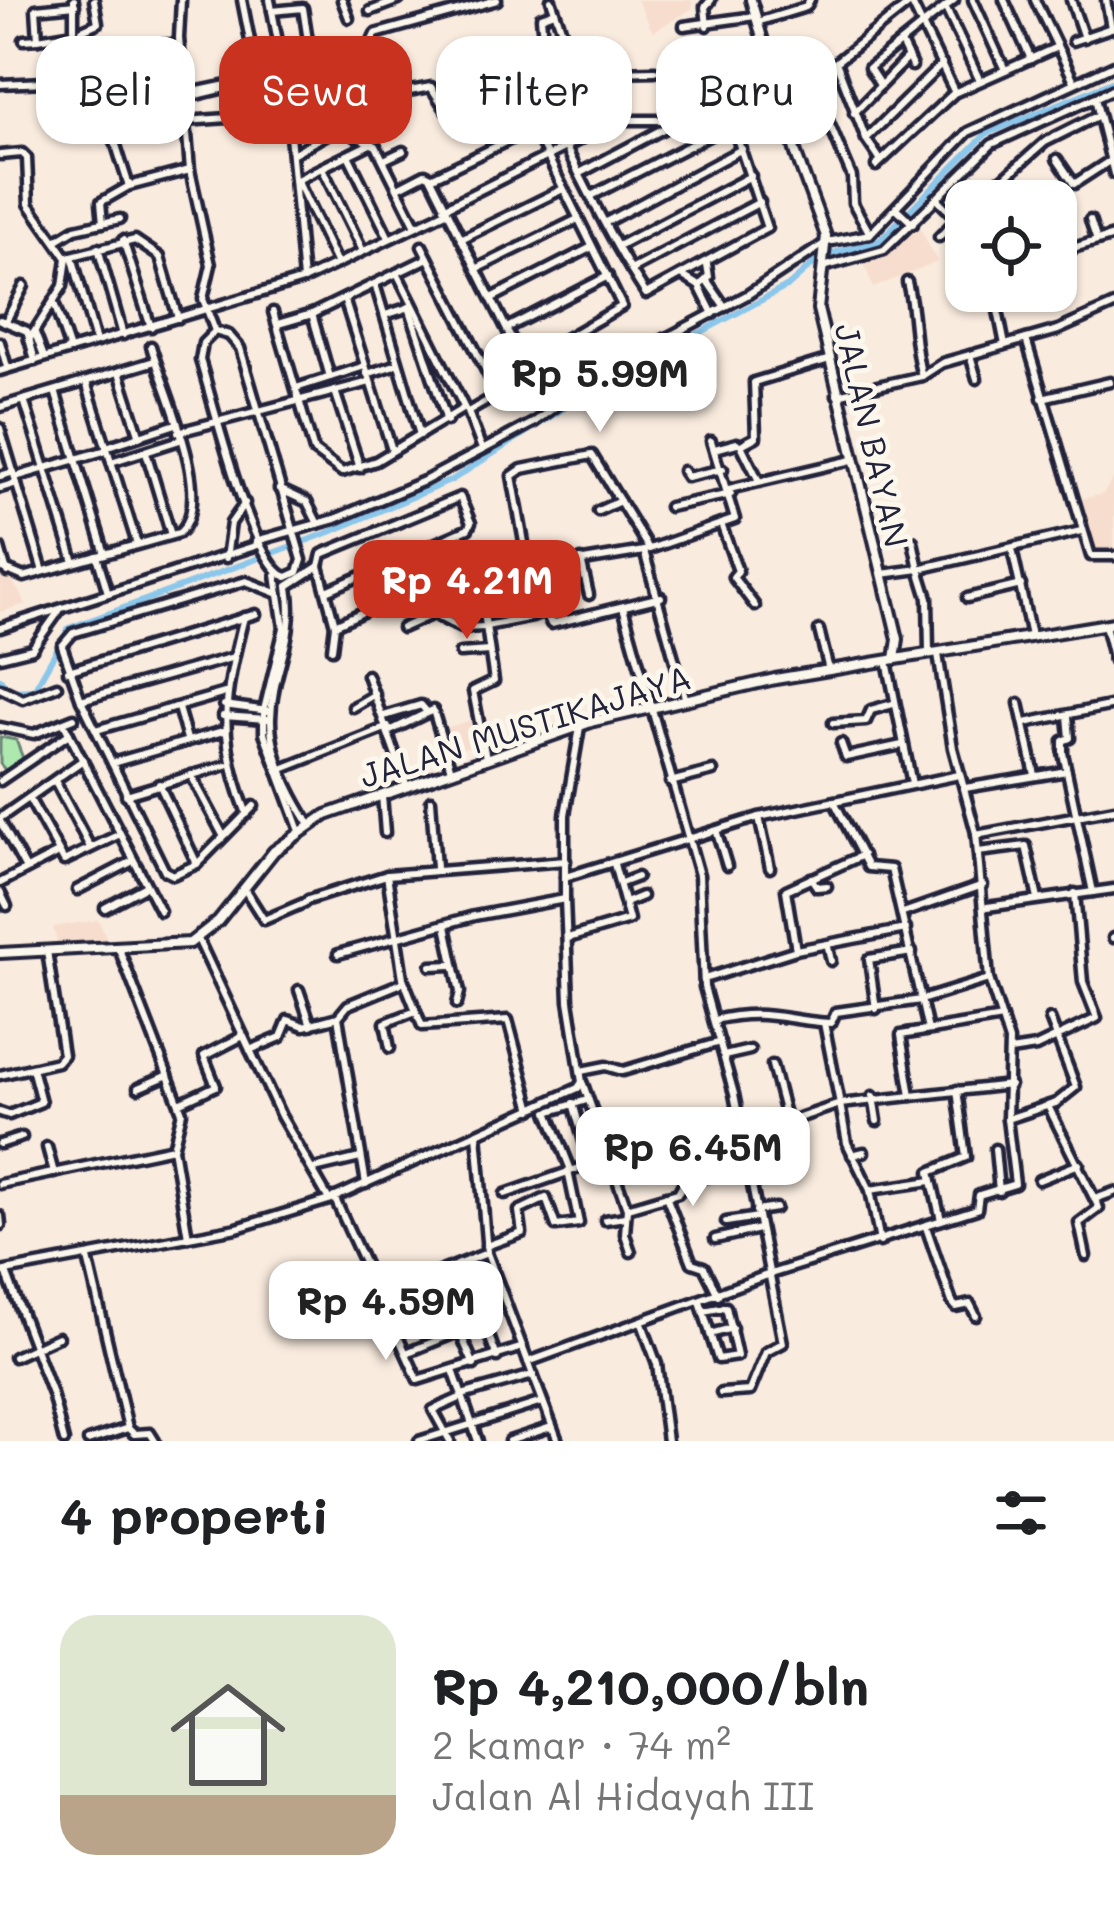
<!DOCTYPE html>
<html lang="id">
<head>
<meta charset="utf-8">
<style>
	body { margin:0; font-family:Mali,sans-serif; background:#f6f6f6; color:#202124; height:100vh; display:flex; flex-direction:column; font-size:45px; white-space:nowrap }
	* { box-sizing:border-box; margin:0 }
	p { font-size:39px; color:#757577 }
	.icon { flex:none; width:66px; height:66px; fill:none; stroke:currentColor; stroke-width:2; stroke-linecap:round; stroke-linejoin:round }
	.map { position:relative; height:1441px; overflow:hidden }
	.sheet { display:flex; flex-direction:column; background:#fff; flex:1 }
	.sheet>* { flex:none }
	.guide { position:absolute; left:36px; top:36px; width:1044px; height:108px; display:flex; gap:24px }
	.controls { position:absolute; left:945px; top:180px; display:grid; gap:24px }
	.controls a { display:grid; place-items:center; width:132px; height:132px; border-radius:24px; background:#fff; box-shadow:0 3px 9px #0004; font-size:60px }
	.price { position:absolute; translate:-50% -102px; padding:0 27px; border-radius:24px; background:#fff; color:#222; font-size:39px; line-height:78px; filter:drop-shadow(0 3px 6px #0008) }
	.price::after { content:''; position:absolute; left:50%; top:72px; width:36px; height:27px; margin-left:-18px; background:inherit; clip-path:polygon(0 0,100% 0,50% 100%) }
	.price.current { background:#c8321e; color:#fff }
	ul { padding:0; list-style:none }
	li { display:flex; align-items:center; gap:36px; height:300px; padding:0 60px }
	li+li { border-top:3px solid #e0e0e0 }
	li span { display:grid; place-items:center; flex:none; width:336px; height:240px; border-radius:36px; color:#555 }
	li>.icon { margin-inline-start:auto }
	span .icon { width:144px; height:144px; fill:#fffc; stroke-width:1 }
	li b { font-size:51px }
	h2 { display:flex; justify-content:space-between; align-items:center; height:144px; padding:0 60px; font-size:51px }
	.chip { padding:0 42px; border-radius:36px; background:#fff; box-shadow:0 3px 9px #0004; font-size:42px; line-height:108px }
	.chip.current { background:#c8321e; color:#fff }
	.map>svg:first-child { display:block }
	.built { fill:#f7ddcd }
	.green { fill:#ade9af; stroke:#688675; stroke-width:3 }
	.lines { fill:none; stroke-linecap:round; stroke-linejoin:round }
	.canal { stroke:#8bc6eb; stroke-width:6 }
	.minor-casing { stroke:#22223b; stroke-width:15 }
	.tertiary-casing { stroke:#22223b; stroke-width:15 }
	.secondary-casing { stroke:#22223b; stroke-width:16 }
	.minor { stroke:#fbf7ec; stroke-width:6 }
	.tertiary { stroke:#fbf7ec; stroke-width:6 }
	.secondary { stroke:#fbf7ec; stroke-width:8 }
	.labels { text-anchor:middle; dominant-baseline:central; stroke-width:10; stroke-linejoin:round; paint-order:stroke }
	.street-label { font-size:33px; fill:#22223b; stroke:#fbf7ec }
</style>
</head>
<body>
<div class="map">
<svg width="1114" height="1441" viewBox="0 0 1114 1441">
	<rect width="100%" height="100%" fill="#f9ebde"/>
	<filter id="ink" filterUnits="userSpaceOnUse"><feTurbulence type="fractalNoise" baseFrequency=".00833" numOctaves="2"/><feDisplacementMap in="SourceGraphic" scale="24" xChannelSelector="R" yChannelSelector="G"/><feConvolveMatrix kernelMatrix="1 2 1 2 8 2 1 2 1" color-interpolation-filters="sRGB"/></filter>
	<g filter="url(#ink)">
		<g class="built">
			<polygon points="637,0 691,0 693,8 653,32"/>
			<polygon points="917,222 937,262 873,288 863,259 889,249"/>
			<polygon points="1114,477 1114,550 1092,555 1077,500 1103,494"/>
			<polygon points="0,570 10,577 26,604 0,612"/>
			<polygon points="475,719 480,743 451,752 446,728"/>
			<polygon points="98,920 111,947 59,949 53,927"/>
		</g>
		<polygon class="green" points="0,737 16,740 24,761 7,772 0,764"/>
		<g class="lines">
			<polyline class="canal" points="0,679 11,691 34,690 69,628 330,532 452,480 594,389 788,286 822,256 879,241 986,134 1114,81"/>
			<g class="minor-casing">
				<g id="minor">
					<polyline points="74,0 74,33 38,39 36,9 75,5"/>
					<polyline points="94,0 98,23 82,30 95,111 108,120 129,186"/>
					<path d="M181 0 179 38 190 170 211 265 203 299 215 331 229 335 240 348 302 560 298 572 287 577C253 570 212 398 200 360L203 343 215 331"/>
					<polyline points="242,0 257,76"/>
					<polyline points="342,0 349,18"/>
					<path d="M497 0 375 34C363 57 373 76 388 95L431 87 446 110 513 89 509 52 528 45"/>
					<polyline points="551,0 573,62 608,60 611,72 655,71"/>
					<polyline points="973,0 1005,70"/>
					<polyline points="1004,0 1031,59"/>
					<polyline points="1035,0 1074,81"/>
					<polyline points="1071,0 1084,38"/>
					<polyline points="1106,0 1111,28"/>
					<polyline points="911,2 954,91"/>
					<polyline points="946,9 980,81"/>
					<polyline points="272,11 303,8 311,60 299,68"/>
					<polyline points="370,11 399,0"/>
					<polyline points="757,22 806,7 810,0"/>
					<polyline points="684,26 755,16"/>
					<polyline points="707,26 705,7 711,0"/>
					<polyline points="542,28 541,17 555,12"/>
					<polyline points="24,40 38,39"/>
					<polyline points="1073,41 1114,27"/>
					<polyline points="607,42 608,60"/>
					<polyline points="901,43 912,66"/>
					<polyline points="114,58 133,45 179,44"/>
					<polyline points="594,62 602,96"/>
					<polyline points="0,84 91,80"/>
					<polyline points="813,85 852,177 853,203 870,234"/>
					<polyline points="880,85 869,68 954,0"/>
					<polyline points="514,89 622,306 525,362"/>
					<polyline points="304,92 332,130"/>
					<polyline points="184,94 284,73 270,0"/>
					<path d="M184 98 254 81C273 84 340 62 370 59"/>
					<polyline points="1095,98 1114,174"/>
					<polyline points="470,103 479,127"/>
					<polyline points="854,113 908,57"/>
					<polyline points="292,120 314,106"/>
					<polyline points="185,121 257,116"/>
					<polyline points="553,122 602,96 619,120"/>
					<polyline points="866,139 942,64"/>
					<polyline points="294,153 338,128 376,146 416,226"/>
					<polyline points="0,155 22,153 27,158 29,204 67,258 63,286 29,340"/>
					<polyline points="348,155 389,238"/>
					<polyline points="1057,159 1074,184 1111,160"/>
					<polyline points="384,160 403,151"/>
					<polyline points="881,161 866,139 836,62 914,0"/>
					<polyline points="876,166 954,93 1057,47"/>
					<polyline points="322,168 363,251"/>
					<polyline points="580,173 678,121"/>
					<polyline points="297,180 337,264"/>
					<polyline points="295,181 372,143"/>
					<polyline points="997,181 1014,196"/>
					<polyline points="398,188 425,174 431,177"/>
					<polyline points="593,195 734,123"/>
					<polyline points="936,198 957,219 966,211"/>
					<polyline points="978,201 1045,142 1097,116"/>
					<path d="M444 208 619 120H731L767 228 646 294C606 233 575 164 542 100L557 88"/>
					<polyline points="896,208 913,224"/>
					<polyline points="1090,220 1097,241"/>
					<polyline points="606,222 742,149"/>
					<polyline points="103,223 101,202 129,186 190,170"/>
					<polyline points="939,237 957,219 966,228"/>
					<polyline points="461,239 563,189"/>
					<polyline points="57,240 75,229 120,219"/>
					<polyline points="123,240 151,327"/>
					<polyline points="422,246 499,396"/>
					<polyline points="618,246 751,176"/>
					<polyline points="98,248 123,335"/>
					<polyline points="1056,253 1114,236"/>
					<polyline points="72,256 96,342"/>
					<polyline points="68,257 135,240 160,257 178,318"/>
					<polyline points="823,267 884,250 992,144 1114,89"/>
					<polyline points="476,269 578,219"/>
					<polyline points="631,270 760,202"/>
					<polyline points="397,273 465,409"/>
					<polyline points="683,276 699,286 709,277 707,264"/>
					<polyline points="303,280 287,101 317,86"/>
					<polyline points="707,281 725,307"/>
					<path d="M907 282C916 316 912 343 922 376"/>
					<polyline points="375,284 420,435"/>
					<polyline points="699,286 713,314"/>
					<polyline points="994,291 1005,345"/>
					<polyline points="492,298 592,247"/>
					<polyline points="344,299 392,450"/>
					<polyline points="54,303 70,350"/>
					<polyline points="409,307 447,421"/>
					<polyline points="273,312 314,451 342,472 376,461 464,408"/>
					<polyline points="312,314 330,377"/>
					<polyline points="385,315 410,307"/>
					<polyline points="0,320 27,331 35,361"/>
					<polyline points="6,321 24,286"/>
					<polyline points="278,324 312,314 428,258"/>
					<polyline points="507,328 608,276"/>
					<polyline points="35,333 44,357"/>
					<polyline points="1026,339 1091,556 1114,556"/>
					<polyline points="0,342 7,367"/>
					<polyline points="970,355 977,379"/>
					<polyline points="0,371 303,280 446,212"/>
					<polyline points="119,372 139,434"/>
					<polyline points="367,374 398,364"/>
					<polyline points="86,382 137,544"/>
					<polyline points="296,388 365,366"/>
					<polyline points="55,391 105,554"/>
					<polyline points="335,391 360,468"/>
					<polyline points="837,395 922,376 942,363 1058,330 1114,305"/>
					<polyline points="1042,398 1110,382"/>
					<polyline points="24,400 74,562"/>
					<polyline points="0,407 155,361"/>
					<polyline points="0,428 42,568"/>
					<polyline points="178,432 370,382"/>
					<polyline points="106,447 176,424"/>
					<polyline points="482,449 468,412 530,376 431,178 532,129"/>
					<polyline points="715,449 737,443"/>
					<polyline points="146,452 171,535"/>
					<polyline points="111,462 180,440"/>
					<polyline points="683,471 687,477 723,469"/>
					<polyline points="0,476 14,472"/>
					<polyline points="15,477 107,450"/>
					<polyline points="759,481 741,445 756,437 754,382 830,359"/>
					<polyline points="0,488 17,483"/>
					<polyline points="279,489 307,502 318,524"/>
					<polyline points="729,489 852,460"/>
					<polyline points="669,507 731,494"/>
					<polyline points="598,511 620,501"/>
					<polyline points="721,524 738,571 733,577 755,606"/>
					<polyline points="256,541 335,519 424,481 533,423 604,371 747,295 824,244"/>
					<polyline points="913,541 919,569 1081,531"/>
					<polyline points="0,548 7,572"/>
					<polyline points="1012,549 1031,636"/>
					<polyline points="644,551 685,697"/>
					<polyline points="97,556 108,593"/>
					<polyline points="226,558 231,523 245,503"/>
					<polyline points="581,560 589,595"/>
					<polyline points="319,566 335,625 332,649"/>
					<path d="M0 567 24 577 179 533C217 500 163 389 151 346"/>
					<polyline points="529,570 644,551 735,519 711,441"/>
					<polyline points="529,570 512,476 522,469 592,455 649,549"/>
					<polyline points="882,574 919,569 928,598 929,652"/>
					<polyline points="276,575 284,628 264,710 264,733 300,831"/>
					<polyline points="288,586 319,566 322,554 460,497 471,523 468,529 329,590"/>
					<path d="M288 587C297 640 272 669 271 718 270 756 290 794 310 825"/>
					<polyline points="480,588 486,626"/>
					<polyline points="967,598 1021,585"/>
					<polyline points="623,607 699,875 704,987 734,1094 783,1343 766,1352 750,1391 721,1393"/>
					<polyline points="533,616 546,613 551,624 661,597"/>
					<path d="M244 617C224 697 216 735 247 814"/>
					<polyline points="335,625 403,593"/>
					<polyline points="1105,625 1114,661"/>
					<polyline points="0,628 258,545"/>
					<polyline points="402,628 433,614 461,628 486,627"/>
					<polyline points="819,630 829,670"/>
					<polyline points="460,653 489,651"/>
					<polyline points="0,657 32,649 59,611"/>
					<polyline points="887,661 912,784"/>
					<polyline points="68,671 256,614"/>
					<polyline points="367,675 406,784"/>
					<polyline points="0,688 23,699 57,686"/>
					<polyline points="81,700 234,657"/>
					<polyline points="1019,703 1035,775"/>
					<polyline points="224,705 268,711"/>
					<polyline points="353,707 375,694"/>
					<polyline points="178,708 187,739"/>
					<polyline points="223,716 267,719"/>
					<polyline points="384,716 421,705 427,712"/>
					<polyline points="1068,716 1070,738 1063,741 1063,753 1093,892"/>
					<polyline points="833,723 866,721 871,710 893,704"/>
					<polyline points="1025,723 1114,705"/>
					<polyline points="64,724 160,911"/>
					<polyline points="0,727 34,734 74,718"/>
					<polyline points="96,730 225,693"/>
					<polyline points="390,731 433,710 451,770"/>
					<polyline points="841,743 846,757 902,745"/>
					<polyline points="486,758 473,691 494,681 486,626 533,617 522,577 529,570"/>
					<polyline points="112,763 223,731"/>
					<polyline points="282,769 388,727"/>
					<polyline points="191,775 223,835"/>
					<polyline points="0,781 69,734"/>
					<polyline points="55,781 90,847"/>
					<polyline points="670,782 713,771"/>
					<polyline points="159,784 197,864"/>
					<polyline points="965,788 1067,771"/>
					<polyline points="126,795 226,765"/>
					<polyline points="382,795 385,833"/>
					<polyline points="29,798 64,861 120,834"/>
					<polyline points="431,800 436,868"/>
					<polyline points="834,801 868,867 891,869 928,1030"/>
					<polyline points="254,806 197,864 173,875 165,871 81,700 62,646 73,633 246,581 279,594"/>
					<polyline points="759,817 770,868"/>
					<polyline points="0,818 83,760"/>
					<polyline points="0,821 26,869"/>
					<polyline points="717,833 727,866"/>
					<polyline points="976,835 1114,809"/>
					<polyline points="978,852 1026,846 1038,899"/>
					<polyline points="565,877 759,817 959,775"/>
					<polyline points="811,878 817,887 827,886"/>
					<polyline points="0,883 58,853"/>
					<polyline points="621,883 637,877"/>
					<polyline points="77,890 133,861"/>
					<polyline points="245,890 264,920 304,903"/>
					<polyline points="0,892 7,906"/>
					<polyline points="308,900 387,875"/>
					<polyline points="625,903 642,896"/>
					<polyline points="987,907 1114,889"/>
					<polyline points="105,908 146,886"/>
					<polyline points="903,913 983,885"/>
					<polyline points="446,926 460,992 457,1004"/>
					<polyline points="568,938 629,920 614,864"/>
					<polyline points="1113,938 1114,938"/>
					<polyline points="198,939 281,1116 328,1198"/>
					<polyline points="828,947 831,961"/>
					<polyline points="119,949 182,1112 173,1148 188,1237"/>
					<polyline points="796,950 906,929"/>
					<polyline points="338,954 474,916 565,899"/>
					<polyline points="431,966 451,965"/>
					<polyline points="704,979 796,950 786,890 863,855"/>
					<polyline points="299,990 311,1025"/>
					<polyline points="876,1009 869,959 912,952"/>
					<path d="M714 1020C765 1008 782 1020 831 1023L836 1012 921 1000 989 979"/>
					<polyline points="390,1048 385,1023 416,1011"/>
					<polyline points="250,1050 281,1037 288,1020 304,1026 338,1017"/>
					<polyline points="1010,1051 1036,1047 1097,1018 1083,982 1075,893"/>
					<polyline points="724,1056 750,1050"/>
					<polyline points="772,1065 787,1122"/>
					<polyline points="581,1071 606,1066 623,1071 720,1042"/>
					<polyline points="0,1075 57,1062 63,1055 47,951"/>
					<polyline points="583,1084 627,1208 625,1234 631,1252"/>
					<polyline points="138,1088 168,1075"/>
					<polyline points="873,1096 877,1121"/>
					<polyline points="911,1096 901,1035 1002,1018"/>
					<polyline points="179,1103 216,1086 204,1056 243,1036"/>
					<polyline points="573,1103 590,1163"/>
					<polyline points="1048,1106 1099,1208 1079,1223 1086,1256"/>
					<polyline points="532,1110 508,1020 422,1026 403,978 387,875 566,861"/>
					<polyline points="0,1112 9,1115 41,1102 32,1068"/>
					<polyline points="1007,1119 1056,1103 1076,1087 1050,1019"/>
					<polyline points="738,1129 787,1122 840,1104 824,1023"/>
					<polyline points="477,1134 487,1253 558,1441"/>
					<polyline points="0,1144 22,1137"/>
					<polyline points="742,1146 772,1138 769,1125"/>
					<polyline points="47,1147 54,1173"/>
					<polyline points="995,1149 999,1191"/>
					<polyline points="852,1155 864,1152"/>
					<polyline points="314,1169 360,1158"/>
					<polyline points="571,1170 548,1112 587,1100"/>
					<polyline points="1039,1180 1079,1164"/>
					<polyline points="931,1181 870,1190 847,1143 840,1104 1010,1085"/>
					<polyline points="0,1184 173,1148"/>
					<polyline points="366,1184 338,1017 348,1005 404,982"/>
					<polyline points="870,1190 880,1242"/>
					<polyline points="505,1194 608,1158"/>
					<polyline points="666,1196 692,1263 704,1267 718,1295"/>
					<polyline points="334,1197 418,1380 523,1347"/>
					<polyline points="1095,1199 1114,1192"/>
					<polyline points="627,1208 678,1193 685,1180 746,1170"/>
					<polyline points="756,1211 776,1208"/>
					<polyline points="0,1216 1,1225"/>
					<polyline points="605,1220 625,1217"/>
					<polyline points="941,1220 930,1172 966,1157 957,1090"/>
					<polyline points="726,1222 758,1217"/>
					<polyline points="926,1227 952,1302 956,1307 970,1304 976,1316"/>
					<polyline points="715,1239 759,1229"/>
					<polyline points="486,1246 522,1233 519,1211 546,1198 556,1226 579,1223 568,1171"/>
					<polyline points="88,1258 128,1428"/>
					<polyline points="462,1265 497,1357"/>
					<polyline points="0,1272 237,1228 329,1200 578,1088 582,1082 569,1001 565,899 565,815 580,727"/>
					<polyline points="6,1272 52,1394 64,1441"/>
					<polyline points="435,1275 474,1365"/>
					<polyline points="379,1296 487,1253"/>
					<polyline points="700,1301 718,1359 737,1356 726,1307 703,1311"/>
					<polyline points="641,1321 657,1364 667,1441"/>
					<polyline points="391,1325 447,1304"/>
					<polyline points="710,1334 732,1328"/>
					<polyline points="406,1353 458,1332"/>
					<polyline points="14,1357 58,1337"/>
					<polyline points="528,1362 767,1275 977,1209 979,1195 1015,1184 1007,1119 1009,1041 989,979 976,833 953,748 938,654"/>
					<polyline points="454,1373 478,1441"/>
					<polyline points="462,1395 533,1375"/>
					<polyline points="88,1441 128,1428 134,1434 150,1433 155,1441"/>
					<polyline points="419,1441 542,1402"/>
					<polyline points="450,1441 433,1410 462,1397"/>
					<polyline points="509,1441 551,1427"/>
				</g>
			</g>
			<g class="tertiary-casing">
				<polyline id="tertiary" points="827,242 870,234 968,132 1114,65"/>
			</g>
			<g class="secondary-casing">
				<g id="secondary">
					<polyline points="751,0 797,157 826,236 818,309 898,639 895,659"/>
					<polyline points="0,953 190,943 218,921 274,851 326,815 594,721 775,679 1114,623"/>
				</g>
			</g>
			<use href="#minor" class="minor"/>
			<use href="#tertiary" class="tertiary"/>
			<use href="#secondary" class="secondary"/>
		</g>
	</g>
	<g class="labels">
		<g class="street-label">
			<text transform="translate(873 435) rotate(77)">JALAN BAYAN</text>
			<text transform="translate(525 725) rotate(-17)">JALAN MUSTIKAJAYA</text>
		</g>
	</g>
</svg>
<div class="controls">
<a><svg class="icon" aria-label="locate" viewBox="0 0 24 24"><circle cx="12" cy="12" r="6"/><path d="M12 2v4M12 18v4M2 12h4M18 12h4"/></svg></a>
</div>
<b class="price" style="left:600px;top:435px">Rp 5.99M</b>
<b class="price current" style="left:467px;top:642px">Rp 4.21M</b>
<b class="price" style="left:693px;top:1209px">Rp 6.45M</b>
<b class="price" style="left:386px;top:1363px">Rp 4.59M</b>
<div class="guide">
<a class="chip">Beli</a>
<a class="chip current">Sewa</a>
<a class="chip">Filter</a>
<a class="chip">Baru</a>
</div>
</div>
<section class="sheet">
<h2>4 properti<svg class="icon" aria-label="filters" viewBox="0 0 24 24"><path d="M4 7h16M4 17h16"/><circle cx="9" cy="7" r="2"/><circle cx="15" cy="17" r="2"/></svg></h2>
<ul>
<li><span style="background:linear-gradient(#dfe7d0 75%,#b9a48a 0)"><svg class="icon" aria-label="home" viewBox="0 0 24 24"><path d="M3 11l9-7 9 7M6 9v11h12V9"/></svg></span><div><b>Rp 4,210,000/bln</b><p>2 kamar · 74 m²</p><p>Jalan Al Hidayah III</p></div></li>
</ul>
</section>
</body>
</html>
